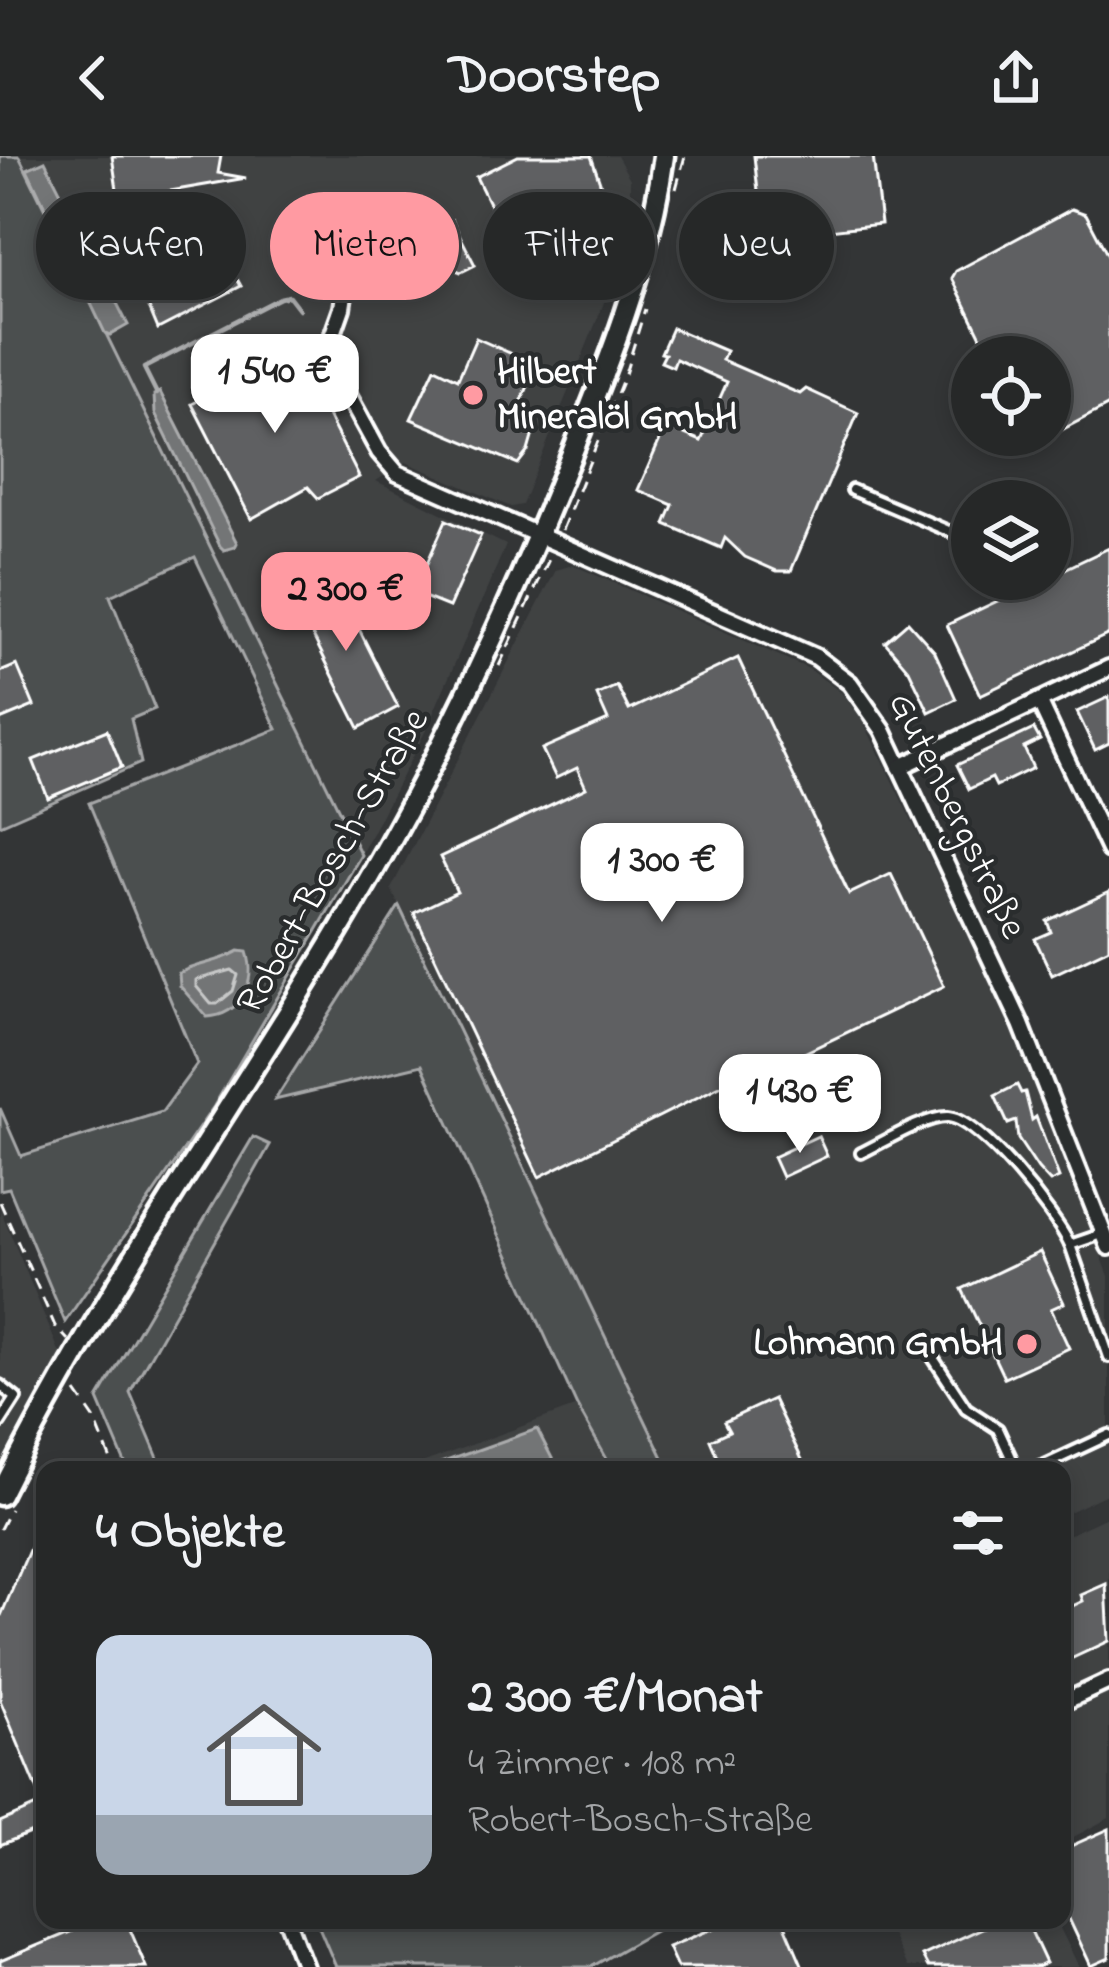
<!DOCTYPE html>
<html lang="de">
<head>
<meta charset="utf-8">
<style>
	body { margin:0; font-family:"Indie Flower",sans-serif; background:#323434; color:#f1f3f6; height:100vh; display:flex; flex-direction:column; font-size:45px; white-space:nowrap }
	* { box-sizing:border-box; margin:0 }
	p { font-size:39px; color:#a4a6a8 }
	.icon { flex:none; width:66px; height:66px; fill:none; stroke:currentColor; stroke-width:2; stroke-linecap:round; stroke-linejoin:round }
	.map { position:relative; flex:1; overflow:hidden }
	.sheet { position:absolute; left:36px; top:1305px; width:1035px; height:468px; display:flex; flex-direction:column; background:#262828; border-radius:24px; box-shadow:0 6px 18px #0003,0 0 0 3px #424445 }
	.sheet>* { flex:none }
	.hud { position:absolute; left:36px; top:36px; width:1038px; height:108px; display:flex; gap:24px }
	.controls { position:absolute; left:951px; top:180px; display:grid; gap:24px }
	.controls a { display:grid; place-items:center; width:120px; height:120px; border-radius:50%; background:#262828; box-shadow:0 6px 18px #0003,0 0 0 3px #424445; font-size:60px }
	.price { position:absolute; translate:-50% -102px; padding:0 27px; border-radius:24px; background:#fff; color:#222; font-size:39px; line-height:78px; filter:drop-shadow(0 3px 6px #0008) }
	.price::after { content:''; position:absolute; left:50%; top:72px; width:36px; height:27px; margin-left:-18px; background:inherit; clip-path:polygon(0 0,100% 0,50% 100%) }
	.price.on { background:#ff9aa2; color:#111 }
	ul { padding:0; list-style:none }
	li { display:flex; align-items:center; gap:36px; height:300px; padding:0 60px }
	li span { display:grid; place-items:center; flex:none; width:336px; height:240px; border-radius:24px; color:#555 }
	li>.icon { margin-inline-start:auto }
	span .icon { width:144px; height:144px; fill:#fffc; stroke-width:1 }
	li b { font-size:51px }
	h2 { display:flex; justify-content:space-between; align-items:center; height:144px; padding:0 60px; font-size:51px }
	.pill { padding:0 42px; border-radius:54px; background:#262828; box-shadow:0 6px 18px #0003,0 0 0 3px #424445; font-size:42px; line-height:108px }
	.pill.on { background:#ff9aa2; color:#111 }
	header { display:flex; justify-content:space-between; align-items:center; height:156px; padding:0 60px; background:#262828; font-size:54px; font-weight:700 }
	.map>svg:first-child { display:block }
	.built { fill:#404243 }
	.green { fill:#4c4f50; stroke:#a6a7a8; stroke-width:3 }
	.water { fill:#737576; stroke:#abacad; stroke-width:3 }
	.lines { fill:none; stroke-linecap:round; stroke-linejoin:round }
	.shore { stroke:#c7c8c8; stroke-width:3 }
	.stream { stroke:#abacad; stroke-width:4.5 }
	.building { fill:#5f6162; stroke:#fff; stroke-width:3 }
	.service-casing { stroke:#fff; stroke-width:16 }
	.minor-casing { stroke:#fff; stroke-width:22 }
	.tertiary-casing { stroke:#fff; stroke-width:27 }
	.path { stroke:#fff; stroke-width:3; stroke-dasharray:12 9; stroke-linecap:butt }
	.service { stroke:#2a2d2e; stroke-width:8 }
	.minor { stroke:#2a2d2e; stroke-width:14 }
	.tertiary { stroke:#2a2d2e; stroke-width:18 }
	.poi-dot { fill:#ff9aa2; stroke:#2a2d2e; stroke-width:4.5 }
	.labels { text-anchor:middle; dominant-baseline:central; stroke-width:9; stroke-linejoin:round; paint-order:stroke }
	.poi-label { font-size:39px; font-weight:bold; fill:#fff; stroke:#2a2d2e; text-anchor:start }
	.street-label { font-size:39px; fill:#fff; stroke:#2a2d2e }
</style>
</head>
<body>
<header><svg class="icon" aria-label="back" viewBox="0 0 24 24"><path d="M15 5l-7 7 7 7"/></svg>Doorstep<svg class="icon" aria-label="share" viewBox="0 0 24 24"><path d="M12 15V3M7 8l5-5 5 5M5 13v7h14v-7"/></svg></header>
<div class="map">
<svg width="1109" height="1811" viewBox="0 0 1109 1811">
	<rect width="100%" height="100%" fill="#333536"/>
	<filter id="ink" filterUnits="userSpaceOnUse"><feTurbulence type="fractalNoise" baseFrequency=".00833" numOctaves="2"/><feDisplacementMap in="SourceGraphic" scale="24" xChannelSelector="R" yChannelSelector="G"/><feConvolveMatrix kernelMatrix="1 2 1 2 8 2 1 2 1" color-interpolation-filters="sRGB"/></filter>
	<g filter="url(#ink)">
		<g class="built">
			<polygon points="19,0 617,0 630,23 630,68 603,149 522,349 511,351 406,306 376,325 506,389 426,574 361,698"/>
			<polygon points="573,409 809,513 842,537 863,565 1013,873 1109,1120 1109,1337 1062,1359 1062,1314 669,1314 391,733 556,414"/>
			<polygon points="0,1053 64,1207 0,1332"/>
			<polygon points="577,1250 613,1314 403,1314"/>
			<polygon points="1109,1360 1109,1662 1062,1687 1062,1382"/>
			<polygon points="885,1764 1056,1764 1079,1811 907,1811"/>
		</g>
		<g class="green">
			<polygon points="0,0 19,0 361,699 214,950 65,1166 9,1032 0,1034 0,952 21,1000 162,956 197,908 89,647 277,573 195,401 110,440 155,553 131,563 141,607 0,669"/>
			<polygon points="399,750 669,1314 613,1314 577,1250 422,909 275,944"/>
			<polygon points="253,981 270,989 130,1236 163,1314 128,1314 98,1243"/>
			<polygon points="316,1764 674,1764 591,1811 336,1811"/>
		</g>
		<g class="water">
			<polygon points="45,5 128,169 110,179 105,177 27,13"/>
			<polygon points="160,236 237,387 235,391 224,394 220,390 155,257 154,239"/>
			<path d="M239 795 247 796C257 826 241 859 207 861L180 830 179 817C200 806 216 808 239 795Z"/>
			<polygon points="537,1273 558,1314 421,1314"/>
		</g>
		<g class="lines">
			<polygon class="shore" points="232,814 238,819 233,835 217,848 211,848 196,830 196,824"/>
			<polyline class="stream" points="157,238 144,212 280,142 289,140 299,153"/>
		</g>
		<g class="building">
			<polygon points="112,0 221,0 218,17 246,22 165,36 207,119 229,108 241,130 158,173 148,149 154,145 121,79 138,70 123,41 118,40"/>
			<polygon points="518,0 591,0 604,38 604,74 571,63 511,92 476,21"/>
			<polygon points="754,0 873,0 881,68 777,80 777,86 754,88 758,120 731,123 723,57 760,53"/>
			<polygon points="1072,53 1086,58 1109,102 1109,249 1050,280 1050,201 991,201 952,122 956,115"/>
			<polygon points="452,64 475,109 461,116 419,99 411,84"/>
			<polygon points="672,172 726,195 722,204 800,238 806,233 858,257 791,415 777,415 745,401 725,382 721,392 665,368 673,349 638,334 666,270 701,285 727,226 676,203 673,211 661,206 665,198 661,197"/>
			<polygon points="476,182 537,209 517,256 537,264 528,295 518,308 411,263 435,212 458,223"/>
			<polygon points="294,193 359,321 318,342 308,331 251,363 192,248"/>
			<polygon points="446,364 481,379 449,451 414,437"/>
			<polygon points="1109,392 1109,478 980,539 947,469"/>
			<polygon points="310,428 315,439 337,429 398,551 359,572 292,438"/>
			<polygon points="908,466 935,496 956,543 929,556 909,514 885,486"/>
			<polygon points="738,502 849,738 891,718 944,830 729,933 726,927 539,1021 414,757 457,736 440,701 586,632 577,612 556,622 542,593 608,564 597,539 617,530 629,554"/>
			<polygon points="17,509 34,550 0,564 0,516"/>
			<polygon points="1109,541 1109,587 1095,594 1077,556"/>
			<polygon points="1034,573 1040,584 1024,592 1033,612 996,630 992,622 969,633 957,609"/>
			<polygon points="107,574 122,611 48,642 33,604"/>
			<polygon points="1109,736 1109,792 1052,819 1035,783 1051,776 1047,765"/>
			<polygon points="1017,929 1021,937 1025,936 1032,964 1036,961 1059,1022 1050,1026 1038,1013 1018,983 1016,965 1008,968 995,940"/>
			<polygon points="818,980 827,1000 782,1021 773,1001"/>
			<polygon points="1040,1096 1064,1147 1051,1153 1069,1192 1004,1222 962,1133"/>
			<polygon points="773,1243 807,1314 723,1314 710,1284 729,1275 724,1266"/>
			<polygon points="39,1371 45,1385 45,1671 0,1689 0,1666 43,1647 0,1544 0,1462"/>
			<polygon points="1106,1428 1109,1485 1062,1507 1062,1455 1083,1445 1081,1439"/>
			<polygon points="1109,1673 1109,1802 1091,1810 1062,1748 1062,1694"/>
			<polygon points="99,1764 126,1764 146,1811 0,1811 0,1805"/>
			<polygon points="734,1764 783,1764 803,1811 677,1811 668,1791"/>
			<polygon points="1000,1764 1026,1764 1046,1807 1038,1811 928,1811 922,1800"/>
		</g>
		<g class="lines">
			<g class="service-casing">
				<g id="service">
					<polyline points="852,334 972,385"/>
					<path d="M861 997C882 987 926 960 948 961 980 963 1056 1059 1070 1089L1102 1078"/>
					<polyline points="1070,1089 1109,1201"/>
					<polyline points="933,1202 966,1252 998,1273 1016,1312 1022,1314"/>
					<polyline points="0,1229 16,1242 0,1267"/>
					<polyline points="1034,1314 1109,1279"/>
				</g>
			</g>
			<g class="minor-casing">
				<g id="minor">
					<polyline points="348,112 342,152 328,192 330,206 379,296 397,317 816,501 850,527 883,574 1021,868 1109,1091"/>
					<polyline points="1039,545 1109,694"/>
					<polyline points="900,611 1109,512"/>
					<polyline points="1062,1547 1109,1525"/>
					<polyline points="287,1764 305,1811"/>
				</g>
			</g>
			<g class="tertiary-casing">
				<path id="tertiary" d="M0 1339C108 1122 253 925 374 714 448 585 510 450 566 312 607 211 649 108 664 0"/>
			</g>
			<g class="path">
				<polyline points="676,33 685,0"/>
				<polyline points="562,374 625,218 645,153"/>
				<polyline points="499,510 551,399"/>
				<polyline points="0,1046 55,1170 68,1184"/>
				<polyline points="76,1236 94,1262 115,1314"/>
				<polyline points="0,1373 10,1353"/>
			</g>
			<use href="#service" class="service"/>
			<use href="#minor" class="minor"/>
			<use href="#tertiary" class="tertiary"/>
		</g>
	</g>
	<g class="poi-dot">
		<circle cx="473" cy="239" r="12"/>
		<circle cx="1027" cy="1188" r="12"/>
	</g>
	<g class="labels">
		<g class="poi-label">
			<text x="497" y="217">Hilbert<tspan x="497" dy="45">Mineralöl GmbH</tspan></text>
			<text x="1003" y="1188" text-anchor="end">Lohmann GmbH</text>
		</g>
		<g class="street-label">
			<text transform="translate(956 660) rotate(64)">Gutenbergstraße</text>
			<text transform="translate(334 706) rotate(-60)">Robert-Bosch-Straße</text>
		</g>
	</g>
</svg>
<div class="controls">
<a><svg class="icon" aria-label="locate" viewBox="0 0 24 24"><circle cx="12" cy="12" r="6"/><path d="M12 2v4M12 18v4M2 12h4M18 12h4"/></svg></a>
<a><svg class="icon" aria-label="layers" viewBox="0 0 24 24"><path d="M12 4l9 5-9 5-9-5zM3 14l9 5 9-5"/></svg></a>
</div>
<b class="price" style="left:275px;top:280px">1 540 €</b>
<b class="price on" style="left:346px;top:498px">2 300 €</b>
<b class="price" style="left:662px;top:769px">1 300 €</b>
<b class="price" style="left:800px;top:1000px">1 430 €</b>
<div class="hud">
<a class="pill">Kaufen</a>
<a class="pill on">Mieten</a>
<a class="pill">Filter</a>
<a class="pill">Neu</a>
</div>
<section class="sheet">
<h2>4 Objekte<svg class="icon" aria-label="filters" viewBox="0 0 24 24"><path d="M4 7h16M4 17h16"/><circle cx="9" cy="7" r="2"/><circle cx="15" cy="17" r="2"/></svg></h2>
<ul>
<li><span style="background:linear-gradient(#c9d6e8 75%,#9aa5b1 0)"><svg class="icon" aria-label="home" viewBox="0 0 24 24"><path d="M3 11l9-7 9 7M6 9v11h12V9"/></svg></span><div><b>2 300 €/Monat</b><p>4 Zimmer · 108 m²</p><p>Robert-Bosch-Straße</p></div></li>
</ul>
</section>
</div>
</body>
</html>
